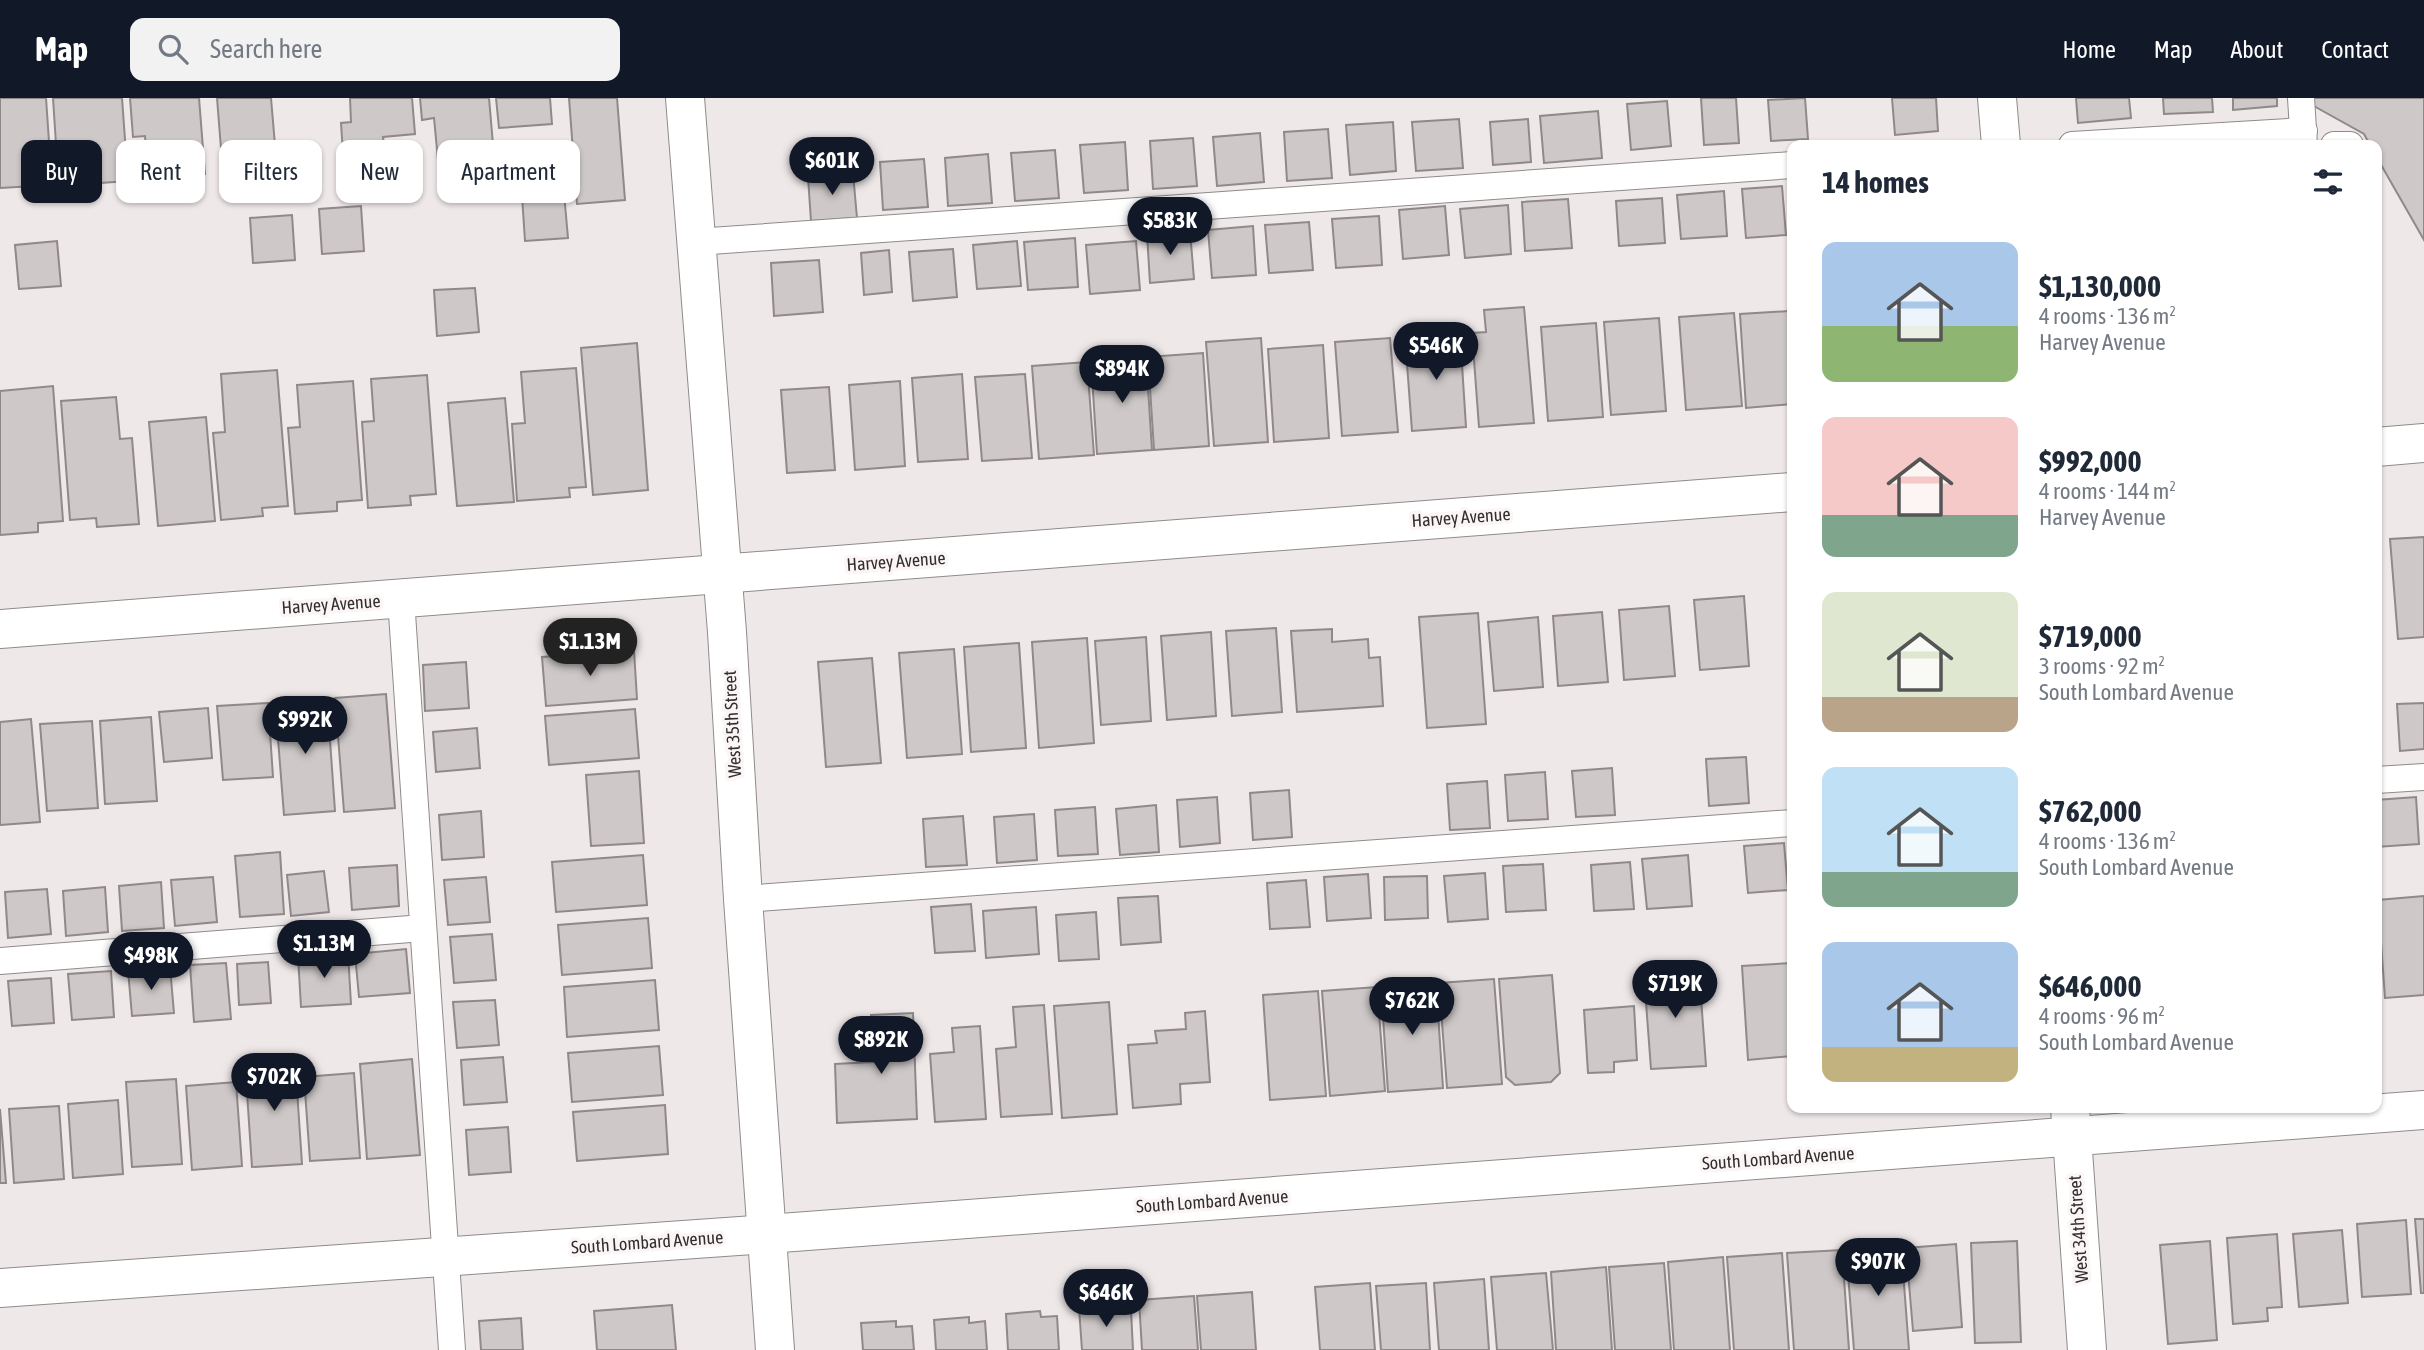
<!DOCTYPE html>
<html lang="en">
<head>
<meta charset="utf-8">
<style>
	body { margin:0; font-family:"Asap Condensed",sans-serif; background:#f2f2f3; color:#1f2937; height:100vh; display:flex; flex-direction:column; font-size:26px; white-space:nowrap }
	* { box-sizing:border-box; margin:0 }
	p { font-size:23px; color:#747a83 }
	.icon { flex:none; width:38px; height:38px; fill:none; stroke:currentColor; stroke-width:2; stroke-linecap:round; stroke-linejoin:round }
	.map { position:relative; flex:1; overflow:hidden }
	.side { position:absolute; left:1787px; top:42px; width:595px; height:973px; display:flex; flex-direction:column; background:#fff; border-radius:14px; box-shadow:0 2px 5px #0004 }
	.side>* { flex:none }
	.guide { position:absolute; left:21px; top:42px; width:665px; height:63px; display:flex; gap:14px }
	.price { position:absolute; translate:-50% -60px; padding:0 16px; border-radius:24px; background:#111827; color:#fff; font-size:23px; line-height:46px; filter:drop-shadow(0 2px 4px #0008) }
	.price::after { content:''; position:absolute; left:50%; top:42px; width:21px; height:16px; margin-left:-10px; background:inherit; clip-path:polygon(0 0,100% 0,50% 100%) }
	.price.selected { background:#222; color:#fff }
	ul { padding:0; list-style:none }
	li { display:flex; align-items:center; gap:21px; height:175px; padding:0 35px }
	li span { display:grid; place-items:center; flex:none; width:196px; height:140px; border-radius:14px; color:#555 }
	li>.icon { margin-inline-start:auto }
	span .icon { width:84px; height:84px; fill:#fffc; stroke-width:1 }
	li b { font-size:30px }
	h2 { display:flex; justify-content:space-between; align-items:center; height:84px; padding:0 35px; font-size:30px }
	.tag { padding:0 24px; border-radius:14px; background:#fff; box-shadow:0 2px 5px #0004; font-size:24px; line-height:63px }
	.tag.selected { background:#111827; color:#fff }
	header { display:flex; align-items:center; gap:42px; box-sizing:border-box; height:98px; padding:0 35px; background:#111827; color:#fff }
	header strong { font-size:33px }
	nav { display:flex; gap:38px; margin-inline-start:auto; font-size:24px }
	.search { width:490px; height:63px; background:#f2f2f3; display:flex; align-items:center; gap:18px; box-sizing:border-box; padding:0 24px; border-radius:14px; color:#747a83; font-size:26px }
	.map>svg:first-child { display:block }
	.building { fill:#cec8c8; stroke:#90898a; stroke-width:2 }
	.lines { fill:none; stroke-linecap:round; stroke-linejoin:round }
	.lane-casing { stroke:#908a8a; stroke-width:28 }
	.street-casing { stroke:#908a8a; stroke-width:40 }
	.lane { stroke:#fff; stroke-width:26 }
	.street { stroke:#fff; stroke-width:38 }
	.labels { text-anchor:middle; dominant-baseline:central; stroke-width:7; stroke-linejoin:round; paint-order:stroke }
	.street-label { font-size:18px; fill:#312e2e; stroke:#fcf5f6 }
</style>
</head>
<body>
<header>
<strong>Map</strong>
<div class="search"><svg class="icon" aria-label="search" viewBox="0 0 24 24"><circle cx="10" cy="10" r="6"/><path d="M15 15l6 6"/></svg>Search here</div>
<nav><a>Home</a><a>Map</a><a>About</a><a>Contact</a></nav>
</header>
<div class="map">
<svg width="2424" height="1252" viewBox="0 0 2424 1252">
	<rect width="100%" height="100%" fill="#efe8e9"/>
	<g class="building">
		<polygon points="0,0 46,0 52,87 0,90"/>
		<polygon points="53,0 122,0 128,83 72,87 69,45 56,46"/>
		<polygon points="130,0 199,0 205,76 148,80 145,38 133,39"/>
		<polygon points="217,0 271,0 277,71 223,76"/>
		<polygon points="350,0 412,0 415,36 383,39 385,53 343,56 341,25 351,24"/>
		<polygon points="420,0 489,0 494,58 438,62 434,20 422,22"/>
		<polygon points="496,0 550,0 552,26 499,30"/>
		<polygon points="569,0 617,0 625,102 577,106"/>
		<polygon points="1701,0 1736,0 1739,45 1704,47"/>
		<polygon points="1805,0 1808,41 1771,43 1768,2"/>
		<polygon points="1892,0 1936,0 1938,33 1895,37"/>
		<polygon points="2076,0 2129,0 2131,20 2078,25"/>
		<polygon points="2163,0 2212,0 2213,14 2164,16"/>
		<polygon points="2233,0 2277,0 2277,8 2233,12"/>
		<polygon points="2312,0 2424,0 2424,142 2376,58 2376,47 2370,47 2364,36 2312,7"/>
		<polygon points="1667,3 1671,48 1631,52 1627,6"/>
		<polygon points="1598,13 1602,60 1544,65 1540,18"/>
		<polygon points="1459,21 1463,70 1416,73 1412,24"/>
		<polygon points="1528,21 1531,64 1493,67 1490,24"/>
		<polygon points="1393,24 1396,73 1350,77 1346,27"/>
		<polygon points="1328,31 1332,80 1287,83 1284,34"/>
		<polygon points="1260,35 1264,84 1217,88 1213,39"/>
		<polygon points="1193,40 1197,88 1153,91 1150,43"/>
		<polygon points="1125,44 1128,92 1084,95 1080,47"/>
		<polygon points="1055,52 1059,100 1015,103 1011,55"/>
		<polygon points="988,56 992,105 948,108 945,60"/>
		<polygon points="924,61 928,109 883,112 880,64"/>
		<polygon points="853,75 857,120 811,123 808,79"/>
		<polygon points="1782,88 1786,137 1746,140 1742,91"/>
		<polygon points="1724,93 1727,138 1681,141 1677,97"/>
		<polygon points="564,95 568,140 525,143 522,98"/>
		<polygon points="1662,100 1665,145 1619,148 1616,103"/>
		<polygon points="1568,101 1572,150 1525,153 1522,104"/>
		<polygon points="1508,107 1511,156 1465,160 1460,111"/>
		<polygon points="361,108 364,153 322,156 319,111"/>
		<polygon points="1445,108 1449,157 1403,161 1399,112"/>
		<polygon points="292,117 295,162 253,165 250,120"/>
		<polygon points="1379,118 1382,167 1336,170 1332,121"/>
		<polygon points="1309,124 1313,172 1269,175 1265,127"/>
		<polygon points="1253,128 1256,177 1212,180 1208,132"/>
		<polygon points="1190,133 1194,181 1150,185 1147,136"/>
		<polygon points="1075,140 1078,189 1028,192 1024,144"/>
		<polygon points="57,143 61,188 19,191 15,147"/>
		<polygon points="1017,143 1021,188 977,191 973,147"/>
		<polygon points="1136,143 1140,192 1090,196 1086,147"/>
		<polygon points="953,151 957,199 913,203 909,154"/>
		<polygon points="889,152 892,194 864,197 861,155"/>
		<polygon points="819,162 823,214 774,218 771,165"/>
		<polygon points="475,190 479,234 437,238 434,192"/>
		<polygon points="1524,209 1534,325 1479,329 1472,235 1486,234 1484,212"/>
		<polygon points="1789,213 1792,255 1792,279 1790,280 1792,306 1746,310 1740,216"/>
		<polygon points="1734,215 1742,308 1686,312 1679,219"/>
		<polygon points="1659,220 1666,313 1611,317 1604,224"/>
		<polygon points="1596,225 1603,319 1548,323 1541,229"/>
		<polygon points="1460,235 1466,329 1412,333 1405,239"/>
		<polygon points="1261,240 1268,344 1214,348 1206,244"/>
		<polygon points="1390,240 1398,334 1342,338 1335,244"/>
		<polygon points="637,245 648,392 593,397 581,250"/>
		<polygon points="1323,247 1329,340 1274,344 1268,251"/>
		<polygon points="1203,255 1209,348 1154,352 1148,259"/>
		<polygon points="1146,259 1152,352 1097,356 1091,263"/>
		<polygon points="1087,264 1094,357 1039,361 1032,268"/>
		<polygon points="576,270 586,389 569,390 570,399 517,403 512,326 525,325 521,274"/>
		<polygon points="277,272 288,408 262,410 263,418 221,422 213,335 225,334 221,276"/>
		<polygon points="962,276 968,361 918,364 912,280"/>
		<polygon points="1025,276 1032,360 982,363 975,279"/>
		<polygon points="427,277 436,396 410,398 411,407 368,410 362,324 374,323 371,281"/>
		<polygon points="353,283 362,402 337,404 337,413 295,416 288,330 300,329 297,287"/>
		<polygon points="900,283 905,368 855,372 849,287"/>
		<polygon points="53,288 63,423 38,425 38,434 0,437 0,293"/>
		<polygon points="829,289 835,372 787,375 781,292"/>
		<polygon points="116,299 120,341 132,340 139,426 97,429 96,420 70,422 61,303"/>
		<polygon points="505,300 514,404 457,408 448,305"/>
		<polygon points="206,319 215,423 158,428 149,324"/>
		<polygon points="2424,439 2424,539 2398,541 2390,441"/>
		<polygon points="1744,498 1749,568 1700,572 1694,502"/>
		<polygon points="1669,508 1675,578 1624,582 1619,512"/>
		<polygon points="1602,514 1608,584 1558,588 1553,518"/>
		<polygon points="1478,515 1486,626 1427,630 1419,519"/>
		<polygon points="1538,519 1543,589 1494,593 1488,524"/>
		<polygon points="1276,530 1282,614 1232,618 1226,533"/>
		<polygon points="1332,531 1332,544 1368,541 1369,560 1380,559 1383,608 1297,614 1291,533"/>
		<polygon points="1211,534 1216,618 1167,622 1161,538"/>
		<polygon points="1146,539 1151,623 1101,627 1095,543"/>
		<polygon points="1087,540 1094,645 1039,650 1032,544"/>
		<polygon points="1019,545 1026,650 971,654 964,549"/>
		<polygon points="954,551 962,656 907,660 899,555"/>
		<polygon points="634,552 637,601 546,608 542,559"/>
		<polygon points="872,560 881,665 826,669 818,564"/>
		<polygon points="466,564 469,610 425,613 423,567"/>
		<polygon points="386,596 395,710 344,714 335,600"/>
		<polygon points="327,600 335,713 284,717 275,603"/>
		<polygon points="268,605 273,679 223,682 217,608"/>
		<polygon points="2424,605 2424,651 2400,653 2397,606"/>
		<polygon points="208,610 212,660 164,664 159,614"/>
		<polygon points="635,611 639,660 549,667 545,618"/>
		<polygon points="2376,616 2381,660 2376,660"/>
		<polygon points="151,619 157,703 105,706 100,623"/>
		<polygon points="31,621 40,724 0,727 0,624"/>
		<polygon points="92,623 98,710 47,713 40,626"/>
		<polygon points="477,630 480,670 436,674 433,634"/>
		<polygon points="1746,659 1749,705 1709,708 1706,661"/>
		<polygon points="1612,670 1615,717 1576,719 1572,673"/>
		<polygon points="639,673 644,745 591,748 586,677"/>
		<polygon points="1545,674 1548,721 1508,723 1505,677"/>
		<polygon points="1487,683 1490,730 1450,732 1447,686"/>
		<polygon points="1289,692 1292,739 1253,742 1250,695"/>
		<polygon points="1217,699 1220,745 1180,749 1177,702"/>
		<polygon points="2416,699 2419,746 2376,749 2376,702"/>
		<polygon points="1156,707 1159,754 1120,757 1116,711"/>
		<polygon points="1095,709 1098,756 1058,758 1055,712"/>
		<polygon points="481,713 484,759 442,762 439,717"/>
		<polygon points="1034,716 1037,762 997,765 994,719"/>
		<polygon points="963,718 967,767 926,769 923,721"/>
		<polygon points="1784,745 1788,792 1748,795 1744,748"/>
		<polygon points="280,754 284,816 240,819 235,758"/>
		<polygon points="643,757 647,807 556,814 552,764"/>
		<polygon points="1688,757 1692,808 1647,811 1642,761"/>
		<polygon points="1630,764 1634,811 1594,813 1591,767"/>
		<polygon points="1543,766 1546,812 1506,814 1503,768"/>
		<polygon points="397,767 399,808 352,812 349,770"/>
		<polygon points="324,773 329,814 291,818 287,777"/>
		<polygon points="1485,775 1488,821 1448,824 1444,778"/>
		<polygon points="1368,776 1371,820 1327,823 1324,779"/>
		<polygon points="1427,778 1428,820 1385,822 1384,779"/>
		<polygon points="213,779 217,824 175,828 171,782"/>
		<polygon points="486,779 490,824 448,827 444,782"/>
		<polygon points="1306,782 1310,829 1270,831 1267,785"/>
		<polygon points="161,784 164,830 122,833 119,788"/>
		<polygon points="105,789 108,834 66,838 63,793"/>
		<polygon points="47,791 51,836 8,840 5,794"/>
		<polygon points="1158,798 1161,844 1121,847 1118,800"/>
		<polygon points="2424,798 2424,897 2385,900 2378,802"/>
		<polygon points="971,806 975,853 935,855 931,809"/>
		<polygon points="1036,809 1039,856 986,860 983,813"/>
		<polygon points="1096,814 1099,861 1059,863 1056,817"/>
		<polygon points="648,820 652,870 562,877 558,827"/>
		<polygon points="492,836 496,882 454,885 450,839"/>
		<polygon points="406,851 410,895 359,899 355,856"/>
		<polygon points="348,855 351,906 301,909 298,858"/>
		<polygon points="268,864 271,905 239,907 237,866"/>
		<polygon points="226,865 231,921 194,924 190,867"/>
		<polygon points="1792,865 1792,958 1748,962 1742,868"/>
		<polygon points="170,869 174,915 132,918 128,872"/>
		<polygon points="111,873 114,919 72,922 68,876"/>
		<polygon points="1699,873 1706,968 1651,971 1644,878"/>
		<polygon points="1552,877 1560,975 1551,984 1515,987 1506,979 1499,881"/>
		<polygon points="51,880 54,925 12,928 8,883"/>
		<polygon points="1494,881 1502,986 1447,990 1439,885"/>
		<polygon points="655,882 659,932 567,939 564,889"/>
		<polygon points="1436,885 1443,990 1388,994 1381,889"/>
		<polygon points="1377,889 1385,993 1330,998 1322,893"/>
		<polygon points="1318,893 1326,998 1270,1002 1263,897"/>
		<polygon points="495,902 499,947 457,950 453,904"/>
		<polygon points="1109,904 1117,1016 1062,1020 1054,908"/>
		<polygon points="1044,907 1052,1016 1001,1019 996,951 1016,949 1013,909"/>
		<polygon points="1634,908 1637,962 1614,964 1614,974 1588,975 1584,912"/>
		<polygon points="1205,913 1210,984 1180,986 1181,1006 1133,1010 1128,947 1157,945 1155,933 1186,931 1185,915"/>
		<polygon points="913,915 917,1021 837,1025 835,966 873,964 871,917"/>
		<polygon points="980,928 986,1021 935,1024 930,956 954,954 952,930"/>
		<polygon points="659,948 663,997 572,1004 568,955"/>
		<polygon points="503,959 507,1004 464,1007 461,962"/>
		<polygon points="412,961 420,1057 367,1061 360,966"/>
		<polygon points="295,962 302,1066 252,1069 245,965"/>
		<polygon points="354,975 360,1060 310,1063 304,979"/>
		<polygon points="176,981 182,1066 132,1069 126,984"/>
		<polygon points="236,984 242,1068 192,1072 186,988"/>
		<polygon points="118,1002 123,1076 73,1080 68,1006"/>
		<polygon points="665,1007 668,1056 577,1063 573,1014"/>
		<polygon points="59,1008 64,1081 14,1085 9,1011"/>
		<polygon points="0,1011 6,1085 0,1085"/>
		<polygon points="508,1029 511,1074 469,1077 466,1032"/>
		<polygon points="2415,1121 2424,1121 2424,1195 2421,1195"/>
		<polygon points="2406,1122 2411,1196 2362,1199 2357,1126"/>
		<polygon points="2342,1132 2348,1205 2299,1209 2293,1136"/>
		<polygon points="2277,1136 2282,1209 2267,1210 2268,1223 2233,1226 2227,1140"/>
		<polygon points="2017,1143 2021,1244 1975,1245 1971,1145"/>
		<polygon points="2210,1143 2217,1242 2168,1246 2160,1147"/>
		<polygon points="1956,1146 1962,1229 1913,1233 1906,1150"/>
		<polygon points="1901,1147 1909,1252 1854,1252 1846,1151"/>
		<polygon points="1842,1152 1849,1252 1794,1252 1787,1155"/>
		<polygon points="1782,1155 1789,1252 1734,1252 1727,1159"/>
		<polygon points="1723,1159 1730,1252 1674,1252 1668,1164"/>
		<polygon points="1664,1165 1671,1252 1615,1252 1609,1169"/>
		<polygon points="1606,1169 1612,1252 1556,1252 1551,1174"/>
		<polygon points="1546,1175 1553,1252 1497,1252 1491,1179"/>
		<polygon points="1484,1181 1489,1252 1439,1252 1434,1185"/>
		<polygon points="1370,1185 1375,1252 1320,1252 1315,1189"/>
		<polygon points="1426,1185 1430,1252 1381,1252 1376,1188"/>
		<polygon points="1252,1194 1256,1252 1201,1252 1197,1198"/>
		<polygon points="1194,1198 1198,1252 1142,1252 1139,1202"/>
		<polygon points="672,1207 676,1252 597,1252 594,1213"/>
		<polygon points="1114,1208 1114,1213 1131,1212 1133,1252 1082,1252 1079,1210"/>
		<polygon points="1040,1213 1041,1219 1057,1218 1059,1252 1008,1252 1006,1216"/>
		<polygon points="969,1219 969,1225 985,1223 987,1252 936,1252 934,1222"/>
		<polygon points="521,1220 523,1252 481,1252 479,1223"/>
		<polygon points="896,1223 896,1229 912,1228 914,1252 863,1252 861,1225"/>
	</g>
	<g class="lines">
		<g class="lane-casing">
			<g id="lane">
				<polyline points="2301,0 2304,47"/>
				<polyline points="2072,47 2304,33"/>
				<polyline points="2334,47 2350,47"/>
				<polyline points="696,144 1792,67"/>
				<polyline points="401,501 452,1252"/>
				<polyline points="2376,682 2424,679"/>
				<polyline points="743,801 1792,725"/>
				<polyline points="0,863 423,830"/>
			</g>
		</g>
		<g class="street-casing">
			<g id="street">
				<polyline points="685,0 727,534 743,801 775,1252"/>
				<polyline points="1997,0 2001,47"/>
				<polyline points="2376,349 2424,345"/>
				<polyline points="0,531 1792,394"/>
				<polyline points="2070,1010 2087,1252"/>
				<polyline points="0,1190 767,1136 2424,1012"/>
			</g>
		</g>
		<use href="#lane" class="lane"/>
		<use href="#street" class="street"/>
	</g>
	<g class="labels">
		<g class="street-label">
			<text transform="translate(1461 419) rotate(-4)">Harvey Avenue</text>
			<text transform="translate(896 463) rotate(-4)">Harvey Avenue</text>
			<text transform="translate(331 506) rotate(-4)">Harvey Avenue</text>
			<text transform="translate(732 626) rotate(-93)">West 35th Street</text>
			<text transform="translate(1778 1060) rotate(-4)">South Lombard Avenue</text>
			<text transform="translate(1212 1103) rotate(-4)">South Lombard Avenue</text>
			<text transform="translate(2078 1131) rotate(-94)">West 34th Street</text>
			<text transform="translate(647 1144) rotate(-4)">South Lombard Avenue</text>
		</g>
	</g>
</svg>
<b class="price" style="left:832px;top:99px">$601K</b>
<b class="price" style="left:1170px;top:159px">$583K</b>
<b class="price" style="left:1436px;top:284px">$546K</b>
<b class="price" style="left:1122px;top:307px">$894K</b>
<b class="price selected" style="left:590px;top:580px">$1.13M</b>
<b class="price" style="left:305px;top:658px">$992K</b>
<b class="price" style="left:324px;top:882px">$1.13M</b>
<b class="price" style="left:151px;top:894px">$498K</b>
<b class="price" style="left:1675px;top:922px">$719K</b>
<b class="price" style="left:1412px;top:939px">$762K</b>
<b class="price" style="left:881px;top:978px">$892K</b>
<b class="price" style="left:274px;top:1015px">$702K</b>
<b class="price" style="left:1878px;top:1200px">$907K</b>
<b class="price" style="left:1106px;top:1231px">$646K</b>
<div class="guide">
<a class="tag selected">Buy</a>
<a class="tag">Rent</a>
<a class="tag">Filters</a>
<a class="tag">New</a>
<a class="tag">Apartment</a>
</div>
<section class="side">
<h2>14 homes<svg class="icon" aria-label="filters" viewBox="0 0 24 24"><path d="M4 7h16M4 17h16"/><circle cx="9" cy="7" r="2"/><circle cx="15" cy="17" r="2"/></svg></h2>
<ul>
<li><span style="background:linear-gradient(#a9c7e8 60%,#8fb573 0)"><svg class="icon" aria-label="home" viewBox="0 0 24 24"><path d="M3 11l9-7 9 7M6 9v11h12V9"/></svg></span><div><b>$1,130,000</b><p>4 rooms · 136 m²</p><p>Harvey Avenue</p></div></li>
<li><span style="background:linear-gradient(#f6c9c9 70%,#7fa58c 0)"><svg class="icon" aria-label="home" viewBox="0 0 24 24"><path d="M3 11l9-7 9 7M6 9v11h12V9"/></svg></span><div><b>$992,000</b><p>4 rooms · 144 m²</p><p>Harvey Avenue</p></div></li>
<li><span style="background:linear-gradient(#dfe7d0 75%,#b9a48a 0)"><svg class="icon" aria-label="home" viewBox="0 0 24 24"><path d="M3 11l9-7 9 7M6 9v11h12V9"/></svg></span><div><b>$719,000</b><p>3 rooms · 92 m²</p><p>South Lombard Avenue</p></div></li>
<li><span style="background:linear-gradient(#bfe0f5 75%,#7fa58c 0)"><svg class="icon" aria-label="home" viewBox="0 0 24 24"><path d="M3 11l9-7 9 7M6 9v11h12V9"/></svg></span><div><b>$762,000</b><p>4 rooms · 136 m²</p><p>South Lombard Avenue</p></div></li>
<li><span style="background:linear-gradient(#a9c7e8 75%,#c2b280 0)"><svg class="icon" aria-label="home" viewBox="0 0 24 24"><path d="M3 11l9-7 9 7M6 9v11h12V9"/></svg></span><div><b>$646,000</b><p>4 rooms · 96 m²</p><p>South Lombard Avenue</p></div></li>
</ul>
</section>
</div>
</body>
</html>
